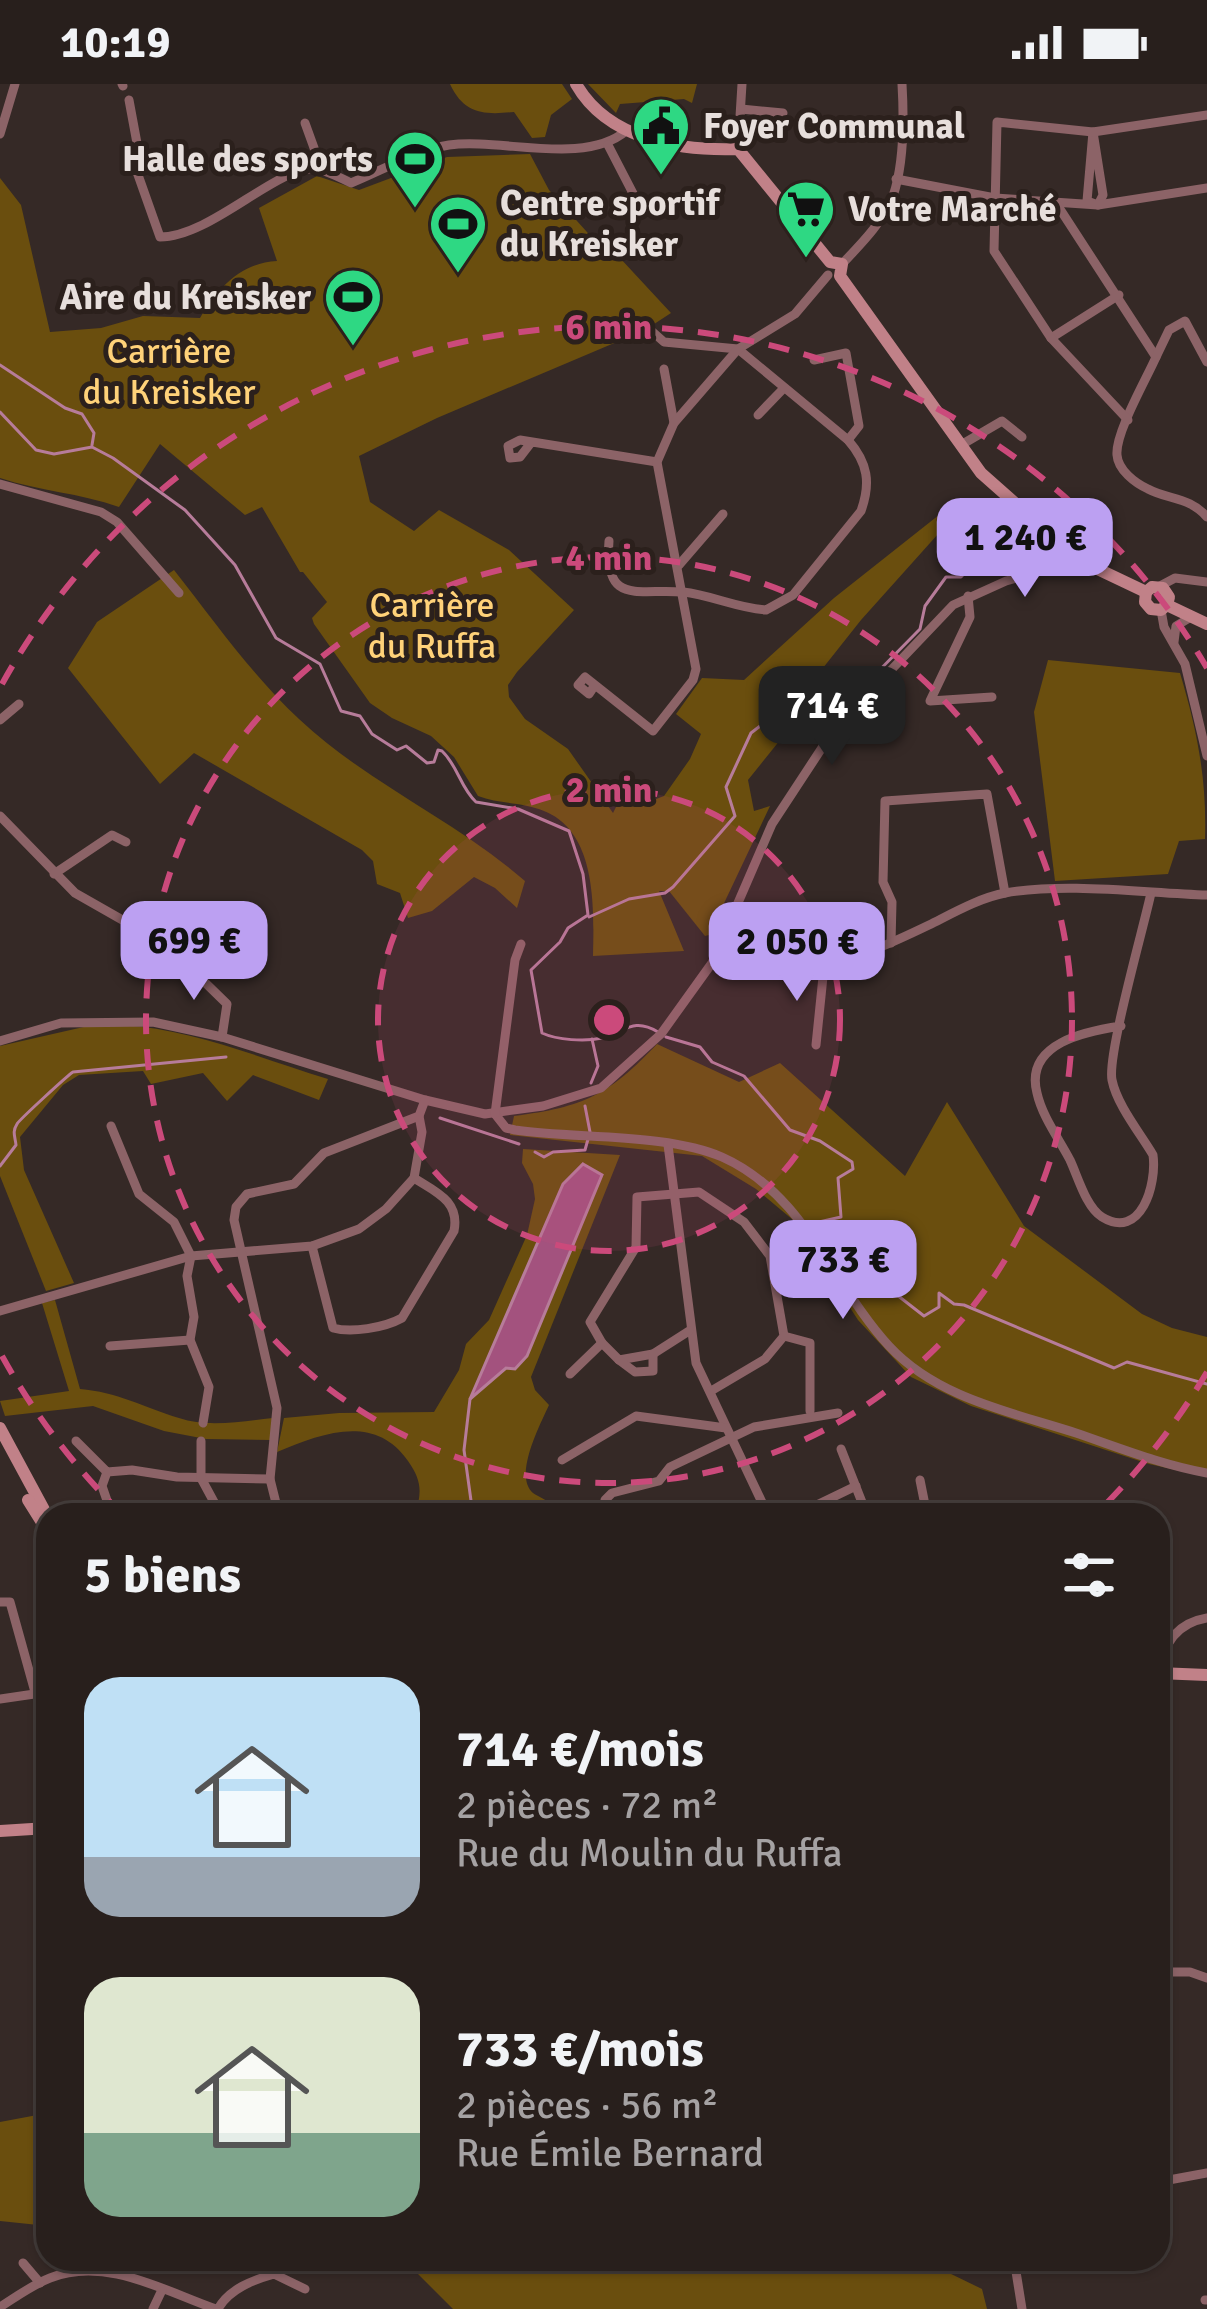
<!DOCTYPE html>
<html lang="fr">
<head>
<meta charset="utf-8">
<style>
	body { margin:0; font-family:Signika,sans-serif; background:#302725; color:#f1f3f6; height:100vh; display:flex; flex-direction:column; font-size:45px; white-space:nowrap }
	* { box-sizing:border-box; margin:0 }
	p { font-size:39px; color:#a5a2a3 }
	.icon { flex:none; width:66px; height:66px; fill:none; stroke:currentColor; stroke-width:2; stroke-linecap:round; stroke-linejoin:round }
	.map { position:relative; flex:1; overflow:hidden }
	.drawer { position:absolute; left:36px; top:1419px; width:1134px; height:768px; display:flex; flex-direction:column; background:#281f1c; border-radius:36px; box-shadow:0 3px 9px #0004,0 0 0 3px #443d3b }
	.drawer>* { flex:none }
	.price { position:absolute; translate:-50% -102px; padding:0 27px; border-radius:24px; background:#bca0f2; color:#111; font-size:39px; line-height:78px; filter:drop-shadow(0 3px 6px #0008) }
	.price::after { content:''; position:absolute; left:50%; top:72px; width:36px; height:27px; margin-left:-18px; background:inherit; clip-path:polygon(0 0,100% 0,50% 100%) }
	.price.active { background:#222; color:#fff }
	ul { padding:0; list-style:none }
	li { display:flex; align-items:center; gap:36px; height:300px; padding:0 48px }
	li span { display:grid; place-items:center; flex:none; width:336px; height:240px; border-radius:36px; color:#555 }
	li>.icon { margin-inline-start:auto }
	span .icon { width:144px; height:144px; fill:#fffc; stroke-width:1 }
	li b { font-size:51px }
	h2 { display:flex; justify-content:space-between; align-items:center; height:144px; padding:0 48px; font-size:51px }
	.status { display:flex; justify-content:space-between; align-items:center; height:84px; padding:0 60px; background:#281f1c; direction:ltr }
	.status svg { height:33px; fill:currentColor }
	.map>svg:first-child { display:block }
	.green { fill:#6a4e0e }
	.water { fill:#a3527e; stroke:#b77c9a; stroke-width:3 }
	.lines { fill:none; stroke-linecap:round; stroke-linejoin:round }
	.stream { stroke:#b77c9a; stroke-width:3 }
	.street { stroke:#8c6367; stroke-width:9 }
	.secondary { stroke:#c18188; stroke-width:12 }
	.ring { fill:none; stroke:#cb4a7b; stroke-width:6; stroke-dasharray:21 15 }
	.labels { text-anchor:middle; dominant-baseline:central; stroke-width:10; stroke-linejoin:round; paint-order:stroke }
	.poi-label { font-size:36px; font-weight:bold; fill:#e7dfdc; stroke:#2b201c; text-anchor:start }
	.park-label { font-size:36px; fill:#ffd279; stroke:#2b201c }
	.centre { fill:#cb4a7b; stroke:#2b201c; stroke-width:6 }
	.ring-label { font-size:36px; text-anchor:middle; font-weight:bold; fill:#cb4a7b; stroke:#2b201c; stroke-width:10; stroke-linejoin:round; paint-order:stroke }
</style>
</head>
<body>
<div class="status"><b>10:19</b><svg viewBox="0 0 49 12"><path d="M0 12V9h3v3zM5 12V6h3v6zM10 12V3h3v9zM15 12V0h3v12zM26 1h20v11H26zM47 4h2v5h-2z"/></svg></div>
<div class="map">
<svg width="1207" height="2225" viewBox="0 0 1207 2225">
	<rect width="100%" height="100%" fill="#352926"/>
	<g class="green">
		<path d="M450 0H562L572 15 551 31 545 53 532 54 514 28C483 31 464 30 450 0Z"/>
		<polygon points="588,0 697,0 692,19 684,15 620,20 616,29"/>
		<path d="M530 70 549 106 596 158 607 160 671 229 645 246 437 334 359 372 370 418 414 447 439 426 509 466 574 526 517 588 508 601 509 613 525 635 568 665 613 729 616 723 643 720 664 712 690 675 701 650 676 630 702 594 744 596 834 514 949 423 956 430 861 536 800 613 780 626 785 650 748 696 754 727 770 722 709 851 705 852 669 807H659L684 867 593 872C594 824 597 748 544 727 522 718 499 720 478 712L454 673 431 652 392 634 370 619 314 540 312 534 327 518 303 488H300L262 423 245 431 160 360 119 423C80 409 39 407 0 394V94L21 121 50 248 101 244 143 232 200 234C218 204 240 179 277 177L259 124 317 92 359 106 447 73Z"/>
		<path d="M174 486C214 537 252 591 299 635 367 699 455 736 525 797L517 824 495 804 474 793 432 827 408 834 400 809 377 800 373 777 362 766 194 669 160 700 68 584 97 538Z"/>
		<path d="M1048 576 1180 589C1197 646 1207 695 1205 755L1179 757 1168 790 1055 797 1034 628Z"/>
		<path d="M122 941C193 945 259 974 328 995L319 1016 253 991 227 1017 203 989 151 1000 143 987 79 991 63 1001 20 1053 24 1086 74 1199 46 1207 0 1092V962L88 942Z"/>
		<path d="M657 960 739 998 780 979 905 1092 947 1018 1024 1142 1142 1230 1172 1244 1207 1253V1393L1149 1380 971 1322 911 1293 858 1236 793 1136 756 1105 702 1072 510 1051 514 1032C584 1023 609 1011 657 960Z"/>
		<path d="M523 1065 620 1071 531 1293 535 1306 549 1321C540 1341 513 1392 533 1409 539 1413 546 1415 550 1420L532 1431H415C422 1408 422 1397 408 1377 375 1329 322 1349 277 1368L284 1334 339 1329 434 1328 459 1286 466 1260 489 1236 527 1151 535 1115 533 1100 522 1079Z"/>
		<path d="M55 1216 80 1305C117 1308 143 1323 179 1334 208 1344 243 1337 273 1334L271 1356 206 1355 164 1347 93 1322 5 1332 0 1317 69 1307 42 1219Z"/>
		<polygon points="48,2029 48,2142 0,2137 0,2038"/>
		<polygon points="413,2175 884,2175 947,2188 982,2205 987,2225 453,2225 416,2188"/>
	</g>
	<polygon class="water" points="583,1080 602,1091 527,1272 515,1285 506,1284 470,1315 563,1100"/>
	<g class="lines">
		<g class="stream">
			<polyline points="0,281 65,324 82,330 94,349 92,361"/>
			<path d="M0 328 36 366 54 370 92 363 113 374 185 426 235 481 276 554 320 580 341 627 360 632 372 650 397 666 406 662 427 679 434 678 438 666 442 667C458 682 460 703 476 718L518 725 569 747 583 790 588 831 568 844 560 858 531 886 542 949C557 956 585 958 602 954 625 948 633 933 658 948"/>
			<polyline points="589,833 629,815 665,809 673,803 735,732 726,703 751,649 764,639 792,636 821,614 830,616 843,604 850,612 855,611 920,545 925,522 946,493 961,493 985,467 1008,479 1051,470"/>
			<polyline points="666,953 700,963 712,978 744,992 790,1046 820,1057 852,1078 853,1085 838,1094 841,1133 819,1138 834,1166 855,1168 885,1183 897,1211 924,1232 939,1223 939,1209 954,1220 964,1221 1114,1284 1127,1278 1207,1300"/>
			<polyline points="591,999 598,982 592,955"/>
			<polyline points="440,1034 519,1060"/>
			<polyline points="535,1068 544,1073 553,1068 585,1066 590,1048 585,1022"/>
			<path d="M0 1082 16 1061C15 1052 12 1048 17 1040 19 1036 67 992 73 988L226 973"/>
			<polyline points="470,1315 464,1366 473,1431"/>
		</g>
		<g class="street">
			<polyline points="122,0 123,2"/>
			<path d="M129 16 139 70 137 88 160 153C211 153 278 81 315 85 327 86 340 94 351 99 381 87 417 66 449 61 502 54 584 82 626 47"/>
			<polyline points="741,25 783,29"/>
			<polyline points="305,39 322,86"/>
			<polygon points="1093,48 1103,111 1098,121 1087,117"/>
			<polyline points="0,50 15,0"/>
			<polyline points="608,61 638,119"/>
			<polyline points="738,65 742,0"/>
			<polyline points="896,95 995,114 1098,121 1207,104"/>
			<path d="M1056 119 1156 273C1147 294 1115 349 1117 371 1118 386 1135 399 1148 405 1169 416 1190 413 1207 433"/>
			<path d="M842 180C860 161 884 137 893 112 904 80 904 34 902 0"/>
			<polyline points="1051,254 1119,211"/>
			<polyline points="1156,273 1169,246 1185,237 1207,278"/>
			<polyline points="814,276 846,269 859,342 848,356"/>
			<polyline points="664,285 674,339"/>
			<polyline points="758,331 784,304"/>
			<polyline points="1128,336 1051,254 994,167 997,38 1093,48 1207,31"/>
			<polyline points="530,360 520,373 510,374 508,362 520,356 657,378"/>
			<polyline points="961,361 1002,337 1022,353"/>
			<polyline points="0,400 101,428 117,438 179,509"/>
			<path d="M609 457C604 523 638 504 683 508 711 511 737 524 766 526L793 511 861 427C871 399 868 379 848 356L738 265 664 258 646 242"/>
			<polyline points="679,481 723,430"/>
			<polyline points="1160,502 1175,494 1207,498"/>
			<polyline points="968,512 970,533 930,617 992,613"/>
			<polyline points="1161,526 1164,543 1185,580 1207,672"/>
			<polyline points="1174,558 1176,542 1191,533"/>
			<polyline points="595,601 589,610 578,601 585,593 653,647 693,596 696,585 657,378 674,339 738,265 795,230 828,191"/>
			<polyline points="0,636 19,620"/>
			<polyline points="0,732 75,809 147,850"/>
			<polyline points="54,790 112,751 126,758"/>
			<polyline points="891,859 892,818 883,798 885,717 987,710 1005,809"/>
			<path d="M719 867C807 895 848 880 929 841 953 829 979 814 1005 809 1067 798 1144 809 1207 811"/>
			<polyline points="185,879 227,920 222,953"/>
			<path d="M1121 942C1087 947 1024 959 1037 1009 1042 1032 1059 1055 1070 1076 1078 1093 1086 1123 1102 1133 1141 1157 1157 1100 1153 1071 1140 1049 1117 1021 1112 996 1107 971 1144 842 1151 809"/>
			<polyline points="0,957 61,939 153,938 222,953 425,1016 485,1030 543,1022 601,1004 661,950 712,879 772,740 833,647 953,521 1006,497 1066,480"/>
			<polyline points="816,961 824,883"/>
			<path d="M495 1030 506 1044 515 1046C576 1055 667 1049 722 1073 805 1110 832 1200 889 1262 937 1314 1011 1328 1076 1349 1120 1364 1162 1381 1207 1389"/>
			<polyline points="495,1030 515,876 521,860"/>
			<polyline points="111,1042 139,1110 174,1138 191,1172 187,1192 194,1233 190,1256 209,1303 203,1339"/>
			<polyline points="668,1061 696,1279 768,1431"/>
			<path d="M312 1162 333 1244C351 1249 384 1244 402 1234L454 1147C460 1117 436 1108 414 1094"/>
			<polyline points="0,1227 191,1172 312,1162 359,1145 386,1125 414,1094 422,1048 419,1032"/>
			<polyline points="689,1247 653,1270 619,1276 602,1259 590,1238 636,1163 637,1113 699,1108 744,1138 770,1172 784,1252 765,1275 711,1307"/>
			<polyline points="784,1252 810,1259 810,1327"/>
			<polyline points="110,1262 190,1256"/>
			<polyline points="619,1276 635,1288 653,1287 653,1270"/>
			<polyline points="570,1290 602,1259"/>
			<polyline points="76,1357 107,1388 132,1386 177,1393 270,1395"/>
			<polyline points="201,1357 201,1394 221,1431"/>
			<polyline points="841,1365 867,1431"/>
			<polyline points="562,1376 636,1332 726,1344"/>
			<polyline points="107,1388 102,1402 112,1431"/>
			<polyline points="920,1396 927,1431"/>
			<polyline points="279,1431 270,1395 277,1324 234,1136 236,1123 247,1110 294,1100 324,1069 419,1032 425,1016"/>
			<polyline points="607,1431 605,1416 612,1409 659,1397 670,1383 754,1343 838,1329"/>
			<polyline points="796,1431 856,1402"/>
			<polyline points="0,1518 10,1518 35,1608"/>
			<path d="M1159 1589C1163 1559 1177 1539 1207 1534"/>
			<polyline points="0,1615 48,1608"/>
			<polyline points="1161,1874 1164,1955"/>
			<polyline points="1159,1888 1190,1888 1207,1894"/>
			<polyline points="1158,2098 1207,2089"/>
			<polyline points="1014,2175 1022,2225"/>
			<polyline points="23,2179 40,2199"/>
			<polyline points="1205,2216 1207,2216"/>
			<path d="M0 2223C16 2213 32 2201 50 2194 106 2172 164 2207 216 2225"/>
			<polyline points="153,2225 162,2206"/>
			<path d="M218 2225C229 2205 253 2196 274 2190L305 2205"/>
		</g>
		<g class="secondary">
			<path d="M576 0C608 56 680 67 738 65L830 178 842 180 840 192 981 389 1069 467"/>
			<polyline points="1069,467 1080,466 1085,479 1146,508"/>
			<polyline points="1069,467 1065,475 1070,484 1076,486 1085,479"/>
			<polyline points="1146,508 1152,503 1163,504 1169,513 1167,521"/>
			<polyline points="1146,508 1145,518 1151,525 1161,526 1167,521"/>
			<polyline points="1167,521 1207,540"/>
			<polyline points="0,1344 48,1433"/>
			<polyline points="28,1416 48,1448"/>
			<polyline points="1158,1589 1207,1591"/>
			<polyline points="0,1747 48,1744"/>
		</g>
	</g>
	<circle cx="609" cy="936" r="231" fill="#cb4a7b" fill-opacity=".12"/>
	<g class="ring">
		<circle cx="609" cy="936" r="231"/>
		<circle cx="609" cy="936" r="463"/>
		<path d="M1207 1288A694 694 0 0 1 1095 1431M123 1431A694 694 0 0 1 2 1272M2 600A694 694 0 0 1 1207 584"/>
	</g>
	<defs>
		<g id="civic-pin" transform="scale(3)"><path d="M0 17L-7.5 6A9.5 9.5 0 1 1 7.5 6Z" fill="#2ed883" stroke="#2b201c"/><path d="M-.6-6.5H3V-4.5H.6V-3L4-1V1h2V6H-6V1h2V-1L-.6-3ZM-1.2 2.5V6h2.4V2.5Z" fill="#111"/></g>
		<g id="stadium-pin" transform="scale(3)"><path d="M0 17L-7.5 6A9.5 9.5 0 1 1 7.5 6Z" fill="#2ed883" stroke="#2b201c"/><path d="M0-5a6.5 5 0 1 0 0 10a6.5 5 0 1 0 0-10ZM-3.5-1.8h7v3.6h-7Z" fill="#111"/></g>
		<g id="supermarket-pin" transform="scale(3)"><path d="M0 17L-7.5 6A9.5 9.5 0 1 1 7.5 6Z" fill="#2ed883" stroke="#2b201c"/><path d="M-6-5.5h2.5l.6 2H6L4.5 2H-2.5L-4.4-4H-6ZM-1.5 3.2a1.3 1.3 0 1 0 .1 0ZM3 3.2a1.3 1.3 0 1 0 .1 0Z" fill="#111"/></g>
	</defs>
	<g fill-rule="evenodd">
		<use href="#civic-pin" x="661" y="42"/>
		<use href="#stadium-pin" x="415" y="75"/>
		<use href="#supermarket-pin" x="806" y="125"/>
		<use href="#stadium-pin" x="458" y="140"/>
		<use href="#stadium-pin" x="353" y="213"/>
	</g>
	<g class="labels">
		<g class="poi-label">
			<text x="703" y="42">Foyer Communal</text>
			<text x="373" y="75" text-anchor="end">Halle des sports</text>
			<text x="500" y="119">Centre sportif<tspan x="500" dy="41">du Kreisker</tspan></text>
			<text x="848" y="125">Votre Marché</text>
			<text x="311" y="213" text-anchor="end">Aire du Kreisker</text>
		</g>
		<g class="park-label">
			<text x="169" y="267">Carrière<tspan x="169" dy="41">du Kreisker</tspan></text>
			<text x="432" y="521">Carrière<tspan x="432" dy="41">du Ruffa</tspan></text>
		</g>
	</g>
	<circle cx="609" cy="936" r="18" class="centre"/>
	<g class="ring-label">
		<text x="609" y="255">6 min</text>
		<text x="609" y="486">4 min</text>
		<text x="609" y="718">2 min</text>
	</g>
</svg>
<b class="price" style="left:1025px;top:516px">1 240 €</b>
<b class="price active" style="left:832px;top:684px">714 €</b>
<b class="price" style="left:194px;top:919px">699 €</b>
<b class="price" style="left:797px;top:920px">2 050 €</b>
<b class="price" style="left:843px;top:1238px">733 €</b>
<section class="drawer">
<h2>5 biens<svg class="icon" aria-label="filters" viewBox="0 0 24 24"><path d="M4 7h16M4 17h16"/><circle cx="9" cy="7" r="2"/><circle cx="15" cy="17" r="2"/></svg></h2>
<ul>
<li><span style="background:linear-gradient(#bfe0f5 75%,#9aa5b1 0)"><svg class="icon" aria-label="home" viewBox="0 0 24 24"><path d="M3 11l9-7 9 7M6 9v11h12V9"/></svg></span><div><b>714 €/mois</b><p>2 pièces · 72 m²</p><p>Rue du Moulin du Ruffa</p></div></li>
<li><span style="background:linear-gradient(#dfe7d0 65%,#7fa58c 0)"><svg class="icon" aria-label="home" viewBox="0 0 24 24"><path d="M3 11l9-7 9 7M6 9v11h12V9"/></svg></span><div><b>733 €/mois</b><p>2 pièces · 56 m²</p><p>Rue Émile Bernard</p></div></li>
</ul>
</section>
</div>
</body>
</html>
